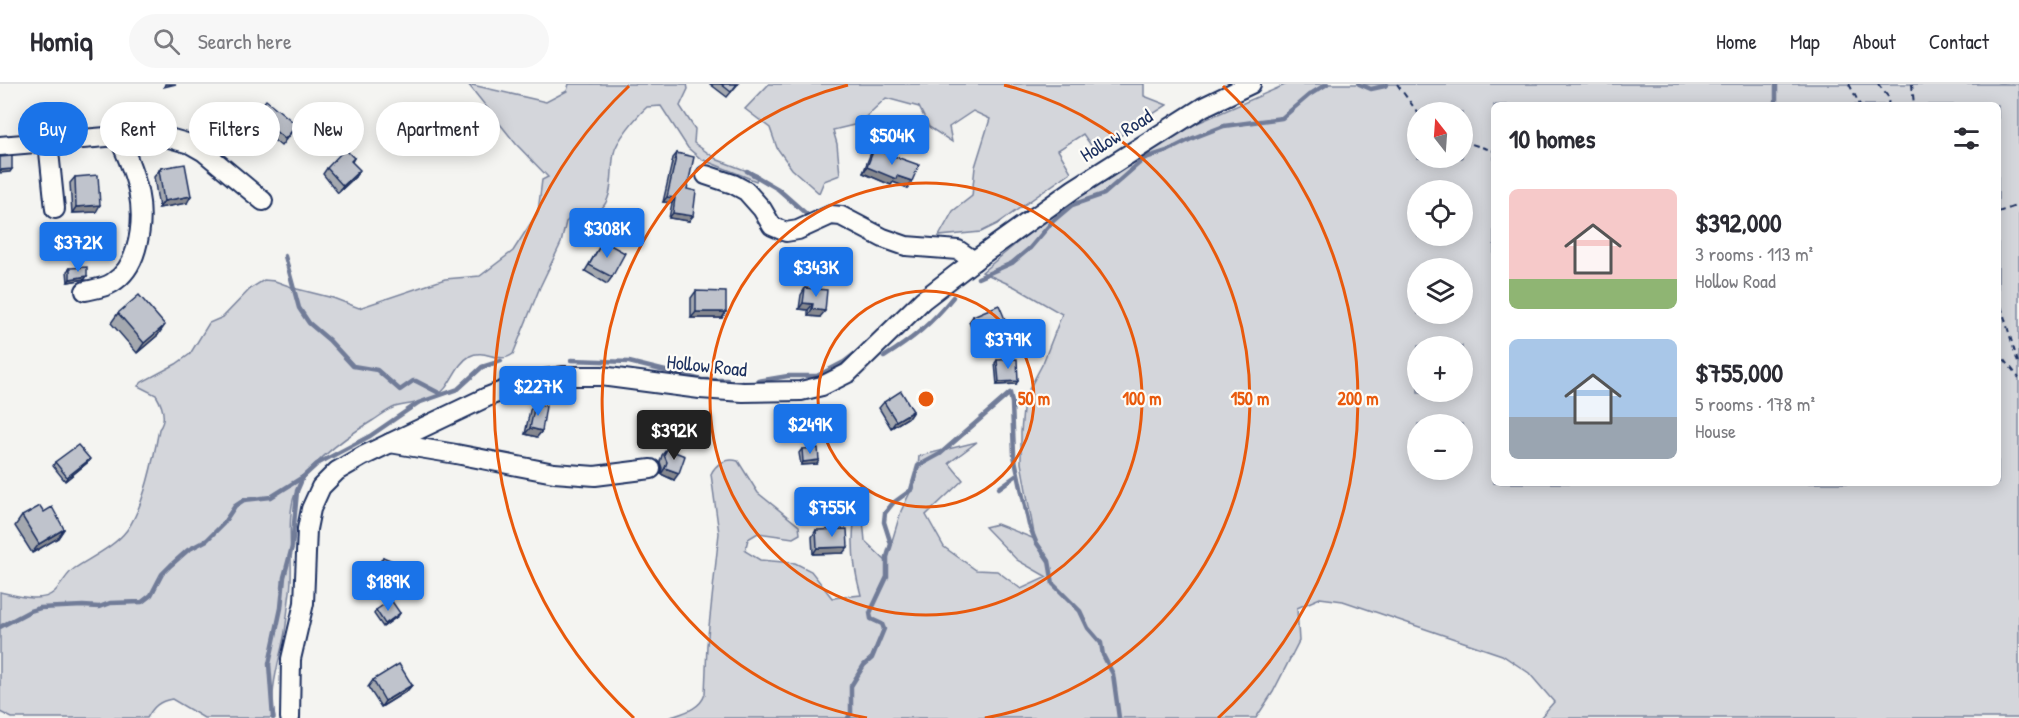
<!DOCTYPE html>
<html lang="en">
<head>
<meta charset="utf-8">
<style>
	body { margin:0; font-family:"Patrick Hand",sans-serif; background:#f7f7f7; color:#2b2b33; height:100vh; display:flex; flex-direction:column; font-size:22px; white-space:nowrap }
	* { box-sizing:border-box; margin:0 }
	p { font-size:20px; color:#7c7c81 }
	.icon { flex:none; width:33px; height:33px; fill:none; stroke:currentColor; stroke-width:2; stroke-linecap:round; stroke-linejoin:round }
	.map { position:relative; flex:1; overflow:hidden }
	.details { position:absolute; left:1491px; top:18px; width:510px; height:384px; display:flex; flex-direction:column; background:#fff; border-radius:9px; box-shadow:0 3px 15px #0003 }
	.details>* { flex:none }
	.guide { position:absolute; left:18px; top:18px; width:570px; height:54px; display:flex; gap:12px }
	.needle { width:39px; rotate:343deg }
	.tools { position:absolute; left:1407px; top:18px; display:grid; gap:12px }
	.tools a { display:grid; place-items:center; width:66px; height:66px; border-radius:50%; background:#fff; box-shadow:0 3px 15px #0003; font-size:30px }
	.price { position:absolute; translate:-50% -51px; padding:0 14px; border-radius:6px; background:#1a73e8; color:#fff; font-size:20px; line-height:39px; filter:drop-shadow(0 2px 3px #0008) }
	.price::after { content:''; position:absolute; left:50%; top:36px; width:18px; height:14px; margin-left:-9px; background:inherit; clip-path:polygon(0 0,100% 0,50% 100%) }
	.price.current { background:#222; color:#fff }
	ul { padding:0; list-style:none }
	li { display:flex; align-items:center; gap:18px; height:150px; padding:0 18px }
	li span { display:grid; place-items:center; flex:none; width:168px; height:120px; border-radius:9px; color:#555 }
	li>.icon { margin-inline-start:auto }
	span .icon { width:72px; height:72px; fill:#fffc; stroke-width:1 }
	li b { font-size:26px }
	h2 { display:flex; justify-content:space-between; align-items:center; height:72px; padding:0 18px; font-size:26px }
	.pill { padding:0 21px; border-radius:27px; background:#fff; box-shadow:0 3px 15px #0003; font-size:21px; line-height:54px }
	.pill.current { background:#1a73e8; color:#fff }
	header { display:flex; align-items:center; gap:36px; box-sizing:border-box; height:84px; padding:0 30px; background:#fff; border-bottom:2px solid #e1e1e2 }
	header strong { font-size:28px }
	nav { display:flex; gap:33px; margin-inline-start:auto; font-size:21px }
	.search { width:420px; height:54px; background:#f7f7f7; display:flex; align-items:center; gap:15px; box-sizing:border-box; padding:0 21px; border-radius:33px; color:#7c7c81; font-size:22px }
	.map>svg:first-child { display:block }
	.green { fill:#d4d6db; stroke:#78829c; stroke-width:1.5; fill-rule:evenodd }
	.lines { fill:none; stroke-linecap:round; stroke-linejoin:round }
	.stream { stroke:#717c98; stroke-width:4.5 }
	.minor-casing { stroke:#1b2f5e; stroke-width:22 }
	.path { stroke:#1b2f5e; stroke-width:2; stroke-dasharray:6 4.5; stroke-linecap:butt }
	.minor { stroke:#fdfcf7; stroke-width:18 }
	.wall { fill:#a4a8af; stroke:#1b2f5e; stroke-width:1.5 }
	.shaded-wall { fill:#86888f; stroke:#1b2f5e; stroke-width:1.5 }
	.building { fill:#bfc3cc; stroke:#1b2f5e; stroke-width:1.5 }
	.ring { fill:none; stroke:#e8590c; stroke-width:3 }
	.labels { text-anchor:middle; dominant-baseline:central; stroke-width:4.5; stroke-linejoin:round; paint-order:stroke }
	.street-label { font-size:20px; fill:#1b2f5e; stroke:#fdfcf7 }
	.centre { fill:#e8590c; stroke:#fdfcf7; stroke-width:3 }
	.ring-label { font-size:18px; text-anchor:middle; font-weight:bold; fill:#e8590c; stroke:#fdfcf7; stroke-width:4.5; stroke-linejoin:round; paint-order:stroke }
</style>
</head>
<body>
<header>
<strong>Homiq</strong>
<div class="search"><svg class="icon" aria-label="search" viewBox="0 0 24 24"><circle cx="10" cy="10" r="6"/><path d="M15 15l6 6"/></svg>Search here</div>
<nav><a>Home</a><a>Map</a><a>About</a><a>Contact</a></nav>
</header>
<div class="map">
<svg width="2019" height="634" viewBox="0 0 2019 634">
	<rect width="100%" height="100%" fill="#f4f4f1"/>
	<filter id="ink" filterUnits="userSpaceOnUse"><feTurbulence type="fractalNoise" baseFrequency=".0167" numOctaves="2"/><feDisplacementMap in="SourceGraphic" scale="12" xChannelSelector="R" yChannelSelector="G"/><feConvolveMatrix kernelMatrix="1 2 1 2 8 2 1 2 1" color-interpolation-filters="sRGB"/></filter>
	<g filter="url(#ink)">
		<g class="green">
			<path d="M468 0 546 18 567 7 569 0H687L688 5 680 22 695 45 694 59 718 76 758 91 756 97 701 75 688 64 661 22 647 23C637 32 616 57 614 69 610 88 615 114 599 127H581L566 138 561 159 540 203 513 270C499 281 485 264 470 272 454 281 451 305 435 313 422 320 409 319 395 323 387 326 379 333 372 337 344 354 297 387 292 421 287 451 294 479 290 508 288 521 287 535 285 548 280 576 268 607 275 634H204L172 615C159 617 153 623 147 634H12L0 628V508C15 511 41 520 54 508 62 501 66 490 75 484 92 473 115 462 127 446 144 423 154 373 159 345 167 335 162 321 156 311L138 302 142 298 176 280 190 270 209 239 223 233 251 204 264 196 275 197 297 205 333 214 359 224 445 195 480 192 513 167 538 128 542 96 548 93 516 60Z"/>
			<polygon points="769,0 1144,0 1144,12 1167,21 1128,46 1097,70 1083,50 1058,66 1071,88 997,140 981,148 939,152 953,127 972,112 975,83 990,35 973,27 949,43 952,58 929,43 919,23 886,14 858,40 833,46 837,60 840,91 824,97 819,109 792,85 777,64 770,44 745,25"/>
			<path d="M1287 0H2019V634H1540L1554 618 1529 589 1502 571 1343 517 1320 514 1297 524 1299 557 1273 608 1256 634H668C682 629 700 626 705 610L707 561 719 449 711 390C716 379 727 374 738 377L758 409 799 442 800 450 793 454 758 449 748 455 745 467 760 476 795 479 811 487 832 514 861 511C850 472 851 443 860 404L865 457 886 477 901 427 917 394 919 372 977 358 949 379 963 396 926 431 944 463 976 486 997 487 1021 505 1047 493 1017 476 985 443 997 440 1035 455 1021 379V348L1024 315 1043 279 1062 230 1015 203 982 188 1058 125 1186 44ZM1494 21H1998V399H1494ZM1418 28H1462V74H1418ZM1418 106H1462V152H1418ZM1418 184H1462V230H1418ZM1418 262H1462V308H1418ZM1418 340H1462V386H1418Z"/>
		</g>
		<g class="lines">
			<g class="stream">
				<polyline points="1359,0 1371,5 1385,2 1387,0"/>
				<polyline points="1776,0 1776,21"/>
				<polyline points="747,87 778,105 812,135"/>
				<polyline points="285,172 299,224 309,239 329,256 353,282 377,286 400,306 413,297 416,297 441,310"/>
				<polyline points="978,194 1012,179 1030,164 1053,137 1072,121 1104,110 1145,74 1167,67 1193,54 1224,42 1282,34 1309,11 1327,0"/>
				<path d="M884 273C913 255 932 239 953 213"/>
				<polyline points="571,276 629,278 702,296 727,296"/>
				<polyline points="758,297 788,292 817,292 844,278 857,268"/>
				<polyline points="999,404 1017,391"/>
				<polyline points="0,543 30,527 40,524 83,522 99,523 110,519 142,518 151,511 162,490 171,481 188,466 207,456 223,440 235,422 244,416 271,413 303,393"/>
				<polyline points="273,634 269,580 281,524 284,493 292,463 297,407 303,393 317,380 370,352 418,319 458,305 482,283 501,277"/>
				<polyline points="848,634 851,629 851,602 864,581 872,574 884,545 882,540 871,535 870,529 887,493 887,473 891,460 884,438 885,429 893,419 911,406 918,382 940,370 1010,309 1012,319 1014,371 1029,441 1036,458 1049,477 1053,500 1080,527 1088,544 1101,559 1103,571 1113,590 1119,634"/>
			</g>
			<g class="minor-casing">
				<g id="minor">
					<polyline points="48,58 55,125"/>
					<polyline points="0,62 118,52 162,52 190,60 204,68 263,117"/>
					<polyline points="706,91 733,100 746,107 762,125 772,142 786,148 798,146 831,131 841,132 883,154 906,162 958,166 974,177"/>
					<path d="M85 207C94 205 104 204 112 199 125 191 132 179 136 165 148 123 136 91 118 52"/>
					<polyline points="390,359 456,370 554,389 595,392 651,385"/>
					<polyline points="290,634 291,575 304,519 307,445 311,425 321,403 337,387 363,372 487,313 520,300 537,296 564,292 601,292 700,305 743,308 801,307 822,302 848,289 923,216 979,173 1074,105 1203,23 1251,0"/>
				</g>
			</g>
			<g class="path">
				<polyline points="1397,0 1418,29"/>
				<polyline points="1849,0 1860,21"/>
				<polyline points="1878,0 1889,14 1888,21"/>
				<polyline points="1912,0 1914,21"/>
				<polyline points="1462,57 1494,67"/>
				<polyline points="1998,128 2019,121"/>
				<polyline points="1998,212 2019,282"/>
				<polyline points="1998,267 2019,294"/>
			</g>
			<use href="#minor" class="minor"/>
		</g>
		<g class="wall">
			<polygon points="710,0 738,0 727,13"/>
			<polygon points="253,32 297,41 281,62 269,52 268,54 249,38"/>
			<polygon points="874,65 912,97 908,104 893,98 891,101 863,89 870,71"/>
			<polygon points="677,69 687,105 689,137 669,134 672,119 663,118 673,74"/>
			<polygon points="354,74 352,78 355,93 338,109 323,90 327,84"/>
			<polygon points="161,84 187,119 159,124 154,93"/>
			<polygon points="75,93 96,128 72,129 70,99"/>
			<polygon points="603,157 612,193 607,200 585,187"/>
			<polygon points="70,184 85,195 68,198 67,187"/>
			<polygon points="805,204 820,233 808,232 808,226 799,225 801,211"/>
			<polygon points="696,207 726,228 722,234 691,234 691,214"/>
			<polygon points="118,229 158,251 137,269 111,239"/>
			<polygon points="973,232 1007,240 1002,247 977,257 969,238"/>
			<polygon points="997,276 1016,300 997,301 995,279"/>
			<polygon points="884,318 913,327 909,333 891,344 879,324"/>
			<polygon points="535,320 542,347 537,353 525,350 530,326"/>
			<polygon points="667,365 674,396 661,390 662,384 660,378 662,371"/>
			<polygon points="802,365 817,380 801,381 799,369"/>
			<polygon points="55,378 87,379 65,397 53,382"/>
			<polygon points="44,428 64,445 58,454 32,469 15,442 22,432"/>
			<polygon points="816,446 843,469 813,470 812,453"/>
			<polygon points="383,473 393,483 390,508 370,500 379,479"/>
			<polygon points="376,526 400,529 398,532 383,543 374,530"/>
			<polygon points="373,596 412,601 407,607 381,623 368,603"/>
		</g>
		<g class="shaded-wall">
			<polygon points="165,0 176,0 164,3"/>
			<polygon points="867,83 897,92 912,97 908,104 893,98 891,101 863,89"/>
			<polygon points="12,85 10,88 0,89 0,86"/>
			<polygon points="360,86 355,93 338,109 343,102"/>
			<polygon points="191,112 187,119 159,124 164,117"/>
			<polygon points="667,113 675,114 672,119 663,118"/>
			<polygon points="100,121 96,128 72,129 76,123"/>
			<polygon points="673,129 693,132 689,137 669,134"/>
			<polygon points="87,192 85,195 68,198 70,195"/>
			<polygon points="803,219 813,220 808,226 799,225"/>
			<polygon points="812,225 825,227 820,233 808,232"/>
			<polygon points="696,228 726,228 722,234 691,234"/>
			<polygon points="1007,240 1002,247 977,257 981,251"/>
			<polygon points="165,241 158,251 137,269 144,259"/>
			<polygon points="1018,297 1016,300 997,301 999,298"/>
			<polygon points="913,327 909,333 891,344 896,337"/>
			<polygon points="530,344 542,347 537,353 525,350"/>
			<polygon points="90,375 87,379 65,397 67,393"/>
			<polygon points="819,376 817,380 801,381 803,378"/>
			<polygon points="665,384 679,389 674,396 661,390"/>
			<polygon points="64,445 58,454 32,469 39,460"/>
			<polygon points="848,463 843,469 813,470 817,464"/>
			<polygon points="375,493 394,501 390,508 370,500"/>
			<polygon points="400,529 398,532 383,543 385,540"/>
			<polygon points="412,601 407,607 381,623 385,617"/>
		</g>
		<g class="building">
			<polygon points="721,0 737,0 731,8"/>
			<polygon points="266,16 297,41 285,55 274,46 272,47 253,32"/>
			<polygon points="345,65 354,74 351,77 360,86 343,102 327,84"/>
			<polygon points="874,65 919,81 912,97 897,92 896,95 867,83"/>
			<polygon points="677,69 694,73 687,105 696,107 693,132 673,129 675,114 667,113"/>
			<polygon points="12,72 12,85 0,86 0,73"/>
			<polygon points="185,80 191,112 164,117 159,86 161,86 161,84"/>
			<polygon points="98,91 100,121 76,123 75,93"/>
			<polygon points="603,157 625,169 612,193 589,181"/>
			<polygon points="87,183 87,192 70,195 70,184"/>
			<polygon points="805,204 827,206 825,227 812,225 813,220 803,219"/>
			<polygon points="696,207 726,208 726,228 696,228"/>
			<polygon points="139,211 165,241 144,259 118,229"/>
			<polygon points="999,221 1007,240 981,251 973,232"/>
			<polygon points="1017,275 1018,297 999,298 997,276"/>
			<polygon points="901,307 913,327 896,337 884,318"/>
			<polygon points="535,320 546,322 542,347 530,344"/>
			<polygon points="78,361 90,375 67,393 55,378"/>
			<polygon points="818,364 819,376 803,378 802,365"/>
			<polygon points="667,365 685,372 679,389 665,384 667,378 664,371"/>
			<polygon points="40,422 44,428 52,423 64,445 39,460 22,432"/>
			<polygon points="847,445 848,463 817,464 816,446"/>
			<polygon points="383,473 395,478 393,483 400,486 394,501 375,493"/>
			<polygon points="391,516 400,529 385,540 376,526"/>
			<polygon points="399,580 412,601 385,617 373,596"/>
		</g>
	</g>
	<g class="ring">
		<circle cx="926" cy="315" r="108"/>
		<circle cx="926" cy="315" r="216"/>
		<path d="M867 634A324 324 0 0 1 848 1M1004 1A324 324 0 0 1 985 634"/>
		<path d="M634 634A432 432 0 0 1 629 2M1223 2A432 432 0 0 1 1218 634"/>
	</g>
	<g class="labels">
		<g class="street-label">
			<text transform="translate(1116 51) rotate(-32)">Hollow Road</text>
			<text transform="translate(707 281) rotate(6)">Hollow Road</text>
		</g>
	</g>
	<circle cx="926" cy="315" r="9" class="centre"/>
	<g class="ring-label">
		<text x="1034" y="321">50 m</text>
		<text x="1142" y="321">100 m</text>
		<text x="1250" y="321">150 m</text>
		<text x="1358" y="321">200 m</text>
	</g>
</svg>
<div class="tools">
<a><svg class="needle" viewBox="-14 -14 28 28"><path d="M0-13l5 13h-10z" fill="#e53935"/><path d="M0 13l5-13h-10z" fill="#7c7c81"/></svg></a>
<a><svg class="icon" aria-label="locate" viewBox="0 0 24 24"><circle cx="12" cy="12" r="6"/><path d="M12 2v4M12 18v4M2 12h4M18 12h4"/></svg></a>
<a><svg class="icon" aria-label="layers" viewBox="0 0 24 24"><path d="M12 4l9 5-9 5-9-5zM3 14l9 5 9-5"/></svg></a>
<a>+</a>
<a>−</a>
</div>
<b class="price" style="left:892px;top:82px">$504K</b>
<b class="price" style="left:607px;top:175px">$308K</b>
<b class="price" style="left:78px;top:189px">$372K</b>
<b class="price" style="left:816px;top:214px">$343K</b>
<b class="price" style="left:1008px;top:286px">$379K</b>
<b class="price" style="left:538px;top:333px">$227K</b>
<b class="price" style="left:810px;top:371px">$249K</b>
<b class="price current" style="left:674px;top:377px">$392K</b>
<b class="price" style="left:832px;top:454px">$755K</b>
<b class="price" style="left:388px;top:528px">$189K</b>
<div class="guide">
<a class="pill current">Buy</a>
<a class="pill">Rent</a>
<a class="pill">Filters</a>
<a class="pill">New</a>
<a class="pill">Apartment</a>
</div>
<section class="details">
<h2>10 homes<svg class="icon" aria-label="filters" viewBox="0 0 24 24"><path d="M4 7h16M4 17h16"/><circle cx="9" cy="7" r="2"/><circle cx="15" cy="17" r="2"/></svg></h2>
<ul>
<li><span style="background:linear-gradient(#f6c9c9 75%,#8fb573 0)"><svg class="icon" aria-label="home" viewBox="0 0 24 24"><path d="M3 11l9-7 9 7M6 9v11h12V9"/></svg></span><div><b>$392,000</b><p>3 rooms · 113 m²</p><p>Hollow Road</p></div></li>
<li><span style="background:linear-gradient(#a9c7e8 65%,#9aa5b1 0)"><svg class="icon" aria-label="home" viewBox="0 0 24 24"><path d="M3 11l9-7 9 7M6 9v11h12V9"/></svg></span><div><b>$755,000</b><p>5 rooms · 178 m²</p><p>House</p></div></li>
</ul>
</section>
</div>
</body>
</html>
